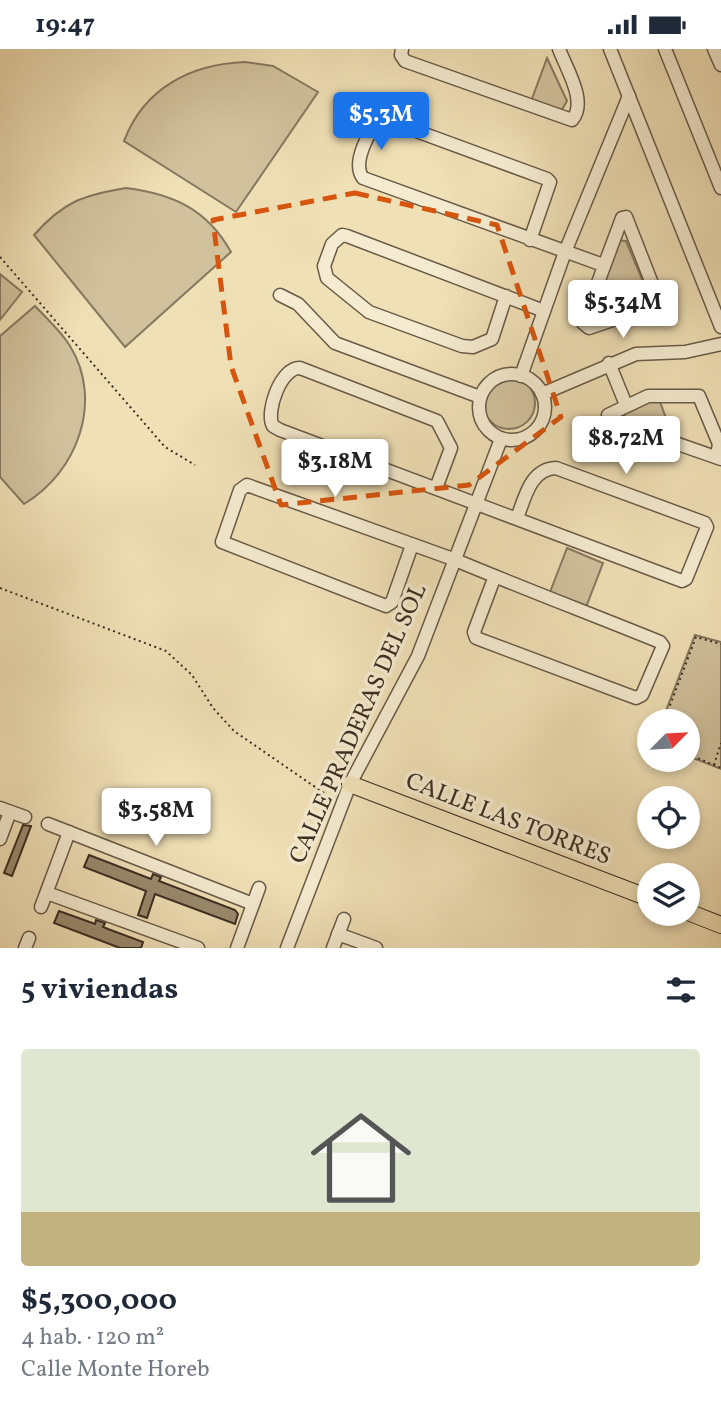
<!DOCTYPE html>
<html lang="es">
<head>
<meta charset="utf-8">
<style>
	body { margin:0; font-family:Vollkorn,serif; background:#f6f6f7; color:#1f2937; height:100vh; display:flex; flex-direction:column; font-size:26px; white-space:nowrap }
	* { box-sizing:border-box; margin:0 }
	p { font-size:23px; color:#747a83 }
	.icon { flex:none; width:38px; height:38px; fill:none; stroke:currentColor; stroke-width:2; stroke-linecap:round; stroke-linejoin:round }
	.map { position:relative; height:899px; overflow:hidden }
	.side { display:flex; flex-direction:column; background:#fff; flex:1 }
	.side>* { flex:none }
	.needle { width:46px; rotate:66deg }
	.fabs { position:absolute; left:637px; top:660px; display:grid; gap:14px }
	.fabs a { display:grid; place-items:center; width:63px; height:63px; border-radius:50%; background:#fff; box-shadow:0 4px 10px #0003; font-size:35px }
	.price { position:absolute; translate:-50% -60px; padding:0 16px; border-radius:7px; background:#fff; color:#222; font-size:23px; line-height:46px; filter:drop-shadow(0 2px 4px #0008) }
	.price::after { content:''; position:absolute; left:50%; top:42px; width:21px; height:16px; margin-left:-10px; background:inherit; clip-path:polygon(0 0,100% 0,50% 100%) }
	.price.selected { background:#1a73e8; color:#fff }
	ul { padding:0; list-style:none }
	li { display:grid; align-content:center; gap:14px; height:371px; padding:0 21px }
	li span { display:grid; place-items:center; height:217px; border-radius:7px; color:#555 }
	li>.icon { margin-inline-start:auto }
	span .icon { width:126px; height:126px; fill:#fffc; stroke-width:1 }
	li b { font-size:30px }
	h2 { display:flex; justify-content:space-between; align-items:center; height:84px; padding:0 21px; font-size:30px }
	.status { display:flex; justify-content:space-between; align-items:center; height:49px; padding:0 35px; background:#fff; direction:ltr }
	.status svg { height:19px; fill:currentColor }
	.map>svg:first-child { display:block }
	.green { fill:#d1c29d; stroke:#867860; stroke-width:2 }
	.building { fill:#9a8b6f; stroke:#3c2e23; stroke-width:2 }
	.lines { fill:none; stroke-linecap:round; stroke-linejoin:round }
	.minor-casing { stroke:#695a48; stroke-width:15 }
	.major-casing { stroke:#3c2e23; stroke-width:18 }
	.path { stroke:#3c2e23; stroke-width:2; stroke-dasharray:2 3.5; stroke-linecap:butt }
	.minor { stroke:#f5ebd0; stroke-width:12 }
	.major { stroke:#f0e0b6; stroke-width:16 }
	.marked { fill:none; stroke:#d7550e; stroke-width:5; stroke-dasharray:14 9; stroke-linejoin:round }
	.labels { text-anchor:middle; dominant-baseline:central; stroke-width:7; stroke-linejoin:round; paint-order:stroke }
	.street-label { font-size:24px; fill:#3c2e23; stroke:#f5ebd0 }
</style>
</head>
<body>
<div class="status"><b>19:47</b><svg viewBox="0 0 49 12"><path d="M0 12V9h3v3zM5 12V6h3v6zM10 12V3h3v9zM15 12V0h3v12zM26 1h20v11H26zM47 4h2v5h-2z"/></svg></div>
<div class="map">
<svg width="721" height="899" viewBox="0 0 721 899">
	<rect width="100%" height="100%" fill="#f0e0b6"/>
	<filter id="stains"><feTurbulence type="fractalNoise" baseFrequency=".00286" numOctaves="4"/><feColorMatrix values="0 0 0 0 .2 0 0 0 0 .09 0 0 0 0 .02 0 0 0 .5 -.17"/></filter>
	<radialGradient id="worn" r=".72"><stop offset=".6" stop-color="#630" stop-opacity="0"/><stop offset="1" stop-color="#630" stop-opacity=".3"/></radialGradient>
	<g class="green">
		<polygon points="547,9 567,52 560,64 530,55"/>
		<path d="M245 13 273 17 318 43 236 163 124 92C144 39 191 15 245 13Z"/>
		<path d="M126 139C173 145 207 160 231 203L125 298 34 186C63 153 83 146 126 139Z"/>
		<polygon points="615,191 626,192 649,247 646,257 617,259 595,270 588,267"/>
		<polygon points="0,225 22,243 0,271"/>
		<path d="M35 257C47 270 61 282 70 297 104 352 77 424 24 455L0 428V287Z"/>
		<circle cx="509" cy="354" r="26"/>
		<polygon points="647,353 660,353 673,388 622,370 626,364"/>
		<polygon points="567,499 603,514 583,566 547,551"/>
		<polygon points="695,586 721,593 721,720 688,707 688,672 662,672"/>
	</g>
	<g class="building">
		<polygon points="23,776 31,777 12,827 4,824"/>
		<polygon points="89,806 151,830 153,825 161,828 159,832 235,861 238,865 235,875 155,845 147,869 138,866 146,842 84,818"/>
		<polygon points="59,862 95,875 96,871 105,874 103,878 108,880 143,893 141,899 120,899 54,874"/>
	</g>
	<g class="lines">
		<g class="minor-casing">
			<g id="minor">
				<path d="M402 0 401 6 405 12 572 71C588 53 566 19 559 0"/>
				<polyline points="610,0 721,278"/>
				<polyline points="665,0 721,139"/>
				<polyline points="714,0 721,16"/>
				<polygon points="626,168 660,255 589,279 583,274 622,169"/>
				<path d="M530 191 550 133 547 130 381 69C370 80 351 114 363 129L603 216"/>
				<polyline points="280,246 298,255 335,294 480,348"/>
				<polyline points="506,247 492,290 473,298 462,297 369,263 327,229 324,217 332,195 342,186 347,187 544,262"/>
				<polyline points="609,314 626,356"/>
				<circle cx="512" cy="358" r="33"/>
				<polyline points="521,327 565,203 629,47"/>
				<polyline points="542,345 636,305 685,303 721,295"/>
				<polyline points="717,406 719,395 699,347 648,347 608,366 612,372 721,410"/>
				<path d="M436 439 451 399 437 372 300 319C281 318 265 363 273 377L280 381 682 532 686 530 707 478 705 474 556 419C530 420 525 449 517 469"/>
				<path d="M412 496 392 553 386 557 222 493 240 441 247 436 453 510C522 539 591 565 660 593L663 597 642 646 636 649 476 589 474 583 495 527"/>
				<polyline points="0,759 25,768"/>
				<polyline points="48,775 253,855"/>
				<polyline points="0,790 10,763"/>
				<polyline points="47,844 198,899"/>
				<polyline points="41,858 69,783"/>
				<polyline points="338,885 376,899"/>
				<polyline points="25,899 29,889"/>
				<polyline points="237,899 259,839"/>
				<polyline points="287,899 350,735 418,607 501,390"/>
				<polyline points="333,899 344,870"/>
			</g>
		</g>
		<g class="major-casing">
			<g id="major">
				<polyline points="350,735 649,849"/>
				<polyline points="688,863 721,876"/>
			</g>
		</g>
		<g class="path">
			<polyline points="0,208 165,398 195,416"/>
			<polyline points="0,539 166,602 192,626 213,659 234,682 334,751"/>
			<polyline points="664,672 696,588 721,595"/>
			<polyline points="688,705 721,719"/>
			<polyline points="714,716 721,694"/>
		</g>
		<use href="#minor" class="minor"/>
		<use href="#major" class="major"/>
	</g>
	<path class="marked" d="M355 144 497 176 561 368 469 436 281 456 231 317 213 171Z"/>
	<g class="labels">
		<g class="street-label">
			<text transform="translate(359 675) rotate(-66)">CALLE PRADERAS DEL SOL</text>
			<text transform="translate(508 771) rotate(21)">CALLE LAS TORRES</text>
		</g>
	</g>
	<rect width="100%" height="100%" filter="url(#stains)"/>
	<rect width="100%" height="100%" fill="url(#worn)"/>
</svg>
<div class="fabs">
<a><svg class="needle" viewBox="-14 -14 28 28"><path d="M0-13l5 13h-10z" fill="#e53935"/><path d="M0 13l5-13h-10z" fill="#747a83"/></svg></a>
<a><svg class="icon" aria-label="locate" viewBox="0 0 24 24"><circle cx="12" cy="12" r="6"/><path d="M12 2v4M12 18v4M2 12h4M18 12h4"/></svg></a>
<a><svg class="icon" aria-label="layers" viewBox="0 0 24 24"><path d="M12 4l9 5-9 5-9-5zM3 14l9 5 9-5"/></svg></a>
</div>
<b class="price selected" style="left:381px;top:103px">$5.3M</b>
<b class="price" style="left:623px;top:291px">$5.34M</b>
<b class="price" style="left:626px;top:427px">$8.72M</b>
<b class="price" style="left:335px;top:450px">$3.18M</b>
<b class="price" style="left:156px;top:799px">$3.58M</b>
</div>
<section class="side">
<h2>5 viviendas<svg class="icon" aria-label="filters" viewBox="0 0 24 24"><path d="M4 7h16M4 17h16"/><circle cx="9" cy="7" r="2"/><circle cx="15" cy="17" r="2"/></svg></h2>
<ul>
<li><span style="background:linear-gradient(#dfe7d0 75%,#c2b280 0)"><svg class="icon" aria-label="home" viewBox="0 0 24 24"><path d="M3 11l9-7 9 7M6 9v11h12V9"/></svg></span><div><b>$5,300,000</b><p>4 hab. · 120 m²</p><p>Calle Monte Horeb</p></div></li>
</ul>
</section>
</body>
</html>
